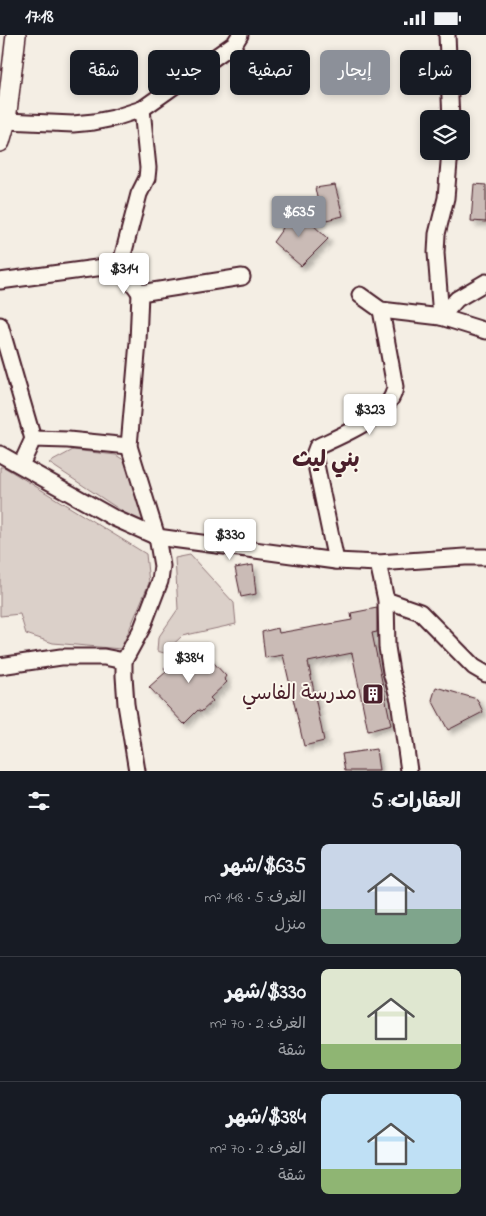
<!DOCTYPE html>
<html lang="ar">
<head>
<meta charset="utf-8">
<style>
	body { margin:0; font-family:"Indie Flower","Playpen Sans Arabic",sans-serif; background:#20242c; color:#f1f3f6; direction:rtl; height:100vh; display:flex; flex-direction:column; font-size:19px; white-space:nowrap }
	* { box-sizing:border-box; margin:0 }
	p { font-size:16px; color:#9ea1a6 }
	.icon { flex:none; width:28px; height:28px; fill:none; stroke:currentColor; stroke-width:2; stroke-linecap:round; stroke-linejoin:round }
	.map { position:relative; height:736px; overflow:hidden; direction:ltr }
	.side { display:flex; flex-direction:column; background:#171b24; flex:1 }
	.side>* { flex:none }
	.hud { position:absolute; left:15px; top:15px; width:456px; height:45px; direction:rtl; display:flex; gap:10px }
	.controls { position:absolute; left:420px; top:75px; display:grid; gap:10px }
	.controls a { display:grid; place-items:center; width:50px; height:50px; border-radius:8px; background:#171b24; box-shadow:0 2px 8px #0003; font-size:25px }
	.price { position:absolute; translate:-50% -42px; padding:0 11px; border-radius:5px; background:#fff; color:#222; font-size:16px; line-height:32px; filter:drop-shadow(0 1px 2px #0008) }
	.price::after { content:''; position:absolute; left:50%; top:30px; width:15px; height:11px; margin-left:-8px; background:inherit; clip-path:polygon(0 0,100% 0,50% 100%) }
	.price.active { background:#8c9099; color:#fff }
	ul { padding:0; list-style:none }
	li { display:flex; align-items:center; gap:15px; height:125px; padding:0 25px }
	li+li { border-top:1px solid #363941 }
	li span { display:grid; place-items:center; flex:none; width:140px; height:100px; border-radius:8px; color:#555 }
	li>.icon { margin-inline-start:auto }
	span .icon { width:60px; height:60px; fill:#fffc; stroke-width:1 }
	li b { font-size:21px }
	h2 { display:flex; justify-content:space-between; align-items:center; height:60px; padding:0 25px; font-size:21px }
	.pill { padding:0 18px; border-radius:8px; background:#171b24; box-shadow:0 2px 8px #0003; font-size:18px; line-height:45px }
	.pill.active { background:#8c9099; color:#fff }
	.status { display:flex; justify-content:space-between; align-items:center; height:35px; padding:0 25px; background:#171b24; direction:ltr }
	.status svg { height:14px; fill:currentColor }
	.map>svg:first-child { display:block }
	.green { fill:#dbd0c9; stroke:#92787a }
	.building { fill:#cabbb6; stroke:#4a1f2b; filter:url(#shadow) }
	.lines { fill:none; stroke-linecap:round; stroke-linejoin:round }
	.minor-casing { stroke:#4a1f2b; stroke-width:19 }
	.tertiary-casing { stroke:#4a1f2b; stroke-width:22 }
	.minor { stroke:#fbf7ec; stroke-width:15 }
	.tertiary { stroke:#fbf7ec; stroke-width:19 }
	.labels { text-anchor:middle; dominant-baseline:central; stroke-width:4; stroke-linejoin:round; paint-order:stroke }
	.poi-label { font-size:20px; fill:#4a1f2b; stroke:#fbf7ec; text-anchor:end }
	.quarter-label { font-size:22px; font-weight:bold; fill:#4a1f2b; stroke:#fbf7ec }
</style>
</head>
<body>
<div class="status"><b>17:18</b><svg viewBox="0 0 49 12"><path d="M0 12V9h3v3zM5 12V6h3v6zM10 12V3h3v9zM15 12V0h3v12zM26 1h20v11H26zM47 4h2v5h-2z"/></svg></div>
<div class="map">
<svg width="486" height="736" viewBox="0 0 486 736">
	<defs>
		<filter id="shadow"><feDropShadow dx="4" dy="4" stdDeviation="2.5" flood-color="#0004"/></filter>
	</defs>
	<rect width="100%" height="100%" fill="#f4eee4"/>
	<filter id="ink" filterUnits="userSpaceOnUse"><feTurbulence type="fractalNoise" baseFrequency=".02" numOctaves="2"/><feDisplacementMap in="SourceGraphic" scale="10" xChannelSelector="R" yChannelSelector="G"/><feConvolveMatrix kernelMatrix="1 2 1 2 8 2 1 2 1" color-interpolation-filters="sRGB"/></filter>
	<g filter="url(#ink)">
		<g class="green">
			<polygon points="73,415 116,420 130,429 155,498 49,428"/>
			<polygon points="0,432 4,432 146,519 149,548 121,614 53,608 26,599 20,579 0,581"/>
			<polygon points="190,520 234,568 236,589 182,601 164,618 157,616 158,603 178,574 175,523"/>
		</g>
		<g class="building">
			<polygon points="474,149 486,150 486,187 471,186"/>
			<polygon points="335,150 343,181 322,186 315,153"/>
			<polygon points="298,177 313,188 311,188 328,204 301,231 273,207 283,193 276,186 284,178 292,184"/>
			<polygon points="253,530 256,559 241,562 235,533"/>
			<polygon points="377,573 377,597 372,598 391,690 368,696 352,618 308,627 324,706 304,711 283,620 265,623 262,597 278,593 279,598 352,585 351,578"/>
			<polygon points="199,612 226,641 224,644 227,647 210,663 213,666 201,677 198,675 184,689 149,652 167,636 164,633 178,619 182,623 192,613 195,616"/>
			<polygon points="436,652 477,664 483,677 448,695 432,665"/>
			<polygon points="376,714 379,736 345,736 342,719"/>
		</g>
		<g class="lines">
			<g class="minor-casing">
				<g id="minor">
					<polyline points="447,0 451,84"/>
					<polyline points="6,86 73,89 94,87 114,83 142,74 235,8 240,0"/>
					<polyline points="450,116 446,163 437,199 436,218 441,282 486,296"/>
					<polyline points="119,235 139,159 147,143 148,133 142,74"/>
					<path d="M0 246 104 232C122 236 130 243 140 258L242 242"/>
					<polyline points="360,260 381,275 441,282 457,264 486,247"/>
					<polyline points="0,290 33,404"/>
					<polyline points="0,419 114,483 157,502 336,526 378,528 465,522 486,522"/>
					<polyline points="21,430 33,404 68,405 129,411"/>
					<path d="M336 526 314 420 317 412C341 400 391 382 395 352L381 275"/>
					<polyline points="378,528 386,565 387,612 391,637 399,665 409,736"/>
					<polyline points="386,565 420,577 474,632 486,639"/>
					<polyline points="0,631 61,622 104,622 124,626"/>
					<polyline points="137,736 126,669 124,641 124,626 142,593 160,546 162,531 157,502 129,411 138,307 140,258"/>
				</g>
			</g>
			<g class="tertiary-casing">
				<polyline id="tertiary" points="0,107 6,86 16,0"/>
			</g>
			<use href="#minor" class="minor"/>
			<use href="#tertiary" class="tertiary"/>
		</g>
	</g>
	<defs>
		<g id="building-square" transform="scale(1.125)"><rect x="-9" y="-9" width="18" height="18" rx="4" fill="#4a1f2b" stroke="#fbf7ec"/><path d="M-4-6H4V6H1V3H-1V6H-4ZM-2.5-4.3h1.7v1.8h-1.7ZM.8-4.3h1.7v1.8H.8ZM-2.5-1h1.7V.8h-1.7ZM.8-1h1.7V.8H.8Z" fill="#fff"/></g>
	</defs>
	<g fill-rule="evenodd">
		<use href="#building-square" x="373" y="659"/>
	</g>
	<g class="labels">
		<g class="poi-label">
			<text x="357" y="659">مدرسة الفاسي</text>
		</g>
		<g class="quarter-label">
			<text x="326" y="426">بني ليث</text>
		</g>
	</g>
</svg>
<div class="controls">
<a><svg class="icon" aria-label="layers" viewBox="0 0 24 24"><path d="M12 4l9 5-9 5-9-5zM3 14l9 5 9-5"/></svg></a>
</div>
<b class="price active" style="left:299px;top:203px">$635</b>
<b class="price" style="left:124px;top:260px">$314</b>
<b class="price" style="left:370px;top:401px">$323</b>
<b class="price" style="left:230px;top:526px">$330</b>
<b class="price" style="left:189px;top:649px">$384</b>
<div class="hud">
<a class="pill">شراء</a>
<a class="pill active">إيجار</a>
<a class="pill">تصفية</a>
<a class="pill">جديد</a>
<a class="pill">شقة</a>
</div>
</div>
<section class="side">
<h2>العقارات: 5<svg class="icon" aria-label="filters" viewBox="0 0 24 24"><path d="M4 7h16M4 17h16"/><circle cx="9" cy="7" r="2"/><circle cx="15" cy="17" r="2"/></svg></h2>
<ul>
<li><span style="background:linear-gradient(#c9d6e8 65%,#7fa58c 0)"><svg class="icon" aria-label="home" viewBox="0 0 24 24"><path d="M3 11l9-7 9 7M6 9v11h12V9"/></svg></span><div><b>$635/شهر</b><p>الغرف: 5 · 148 m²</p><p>منزل</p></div></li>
<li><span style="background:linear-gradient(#dfe7d0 75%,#8fb573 0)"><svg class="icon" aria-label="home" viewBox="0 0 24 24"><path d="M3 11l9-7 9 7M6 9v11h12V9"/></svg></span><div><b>$330/شهر</b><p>الغرف: 2 · 70 m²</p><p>شقة</p></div></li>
<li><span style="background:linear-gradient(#bfe0f5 75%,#8fb573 0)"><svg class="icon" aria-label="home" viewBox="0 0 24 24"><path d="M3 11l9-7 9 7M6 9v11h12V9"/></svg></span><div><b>$384/شهر</b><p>الغرف: 2 · 70 m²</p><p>شقة</p></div></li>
</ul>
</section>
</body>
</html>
